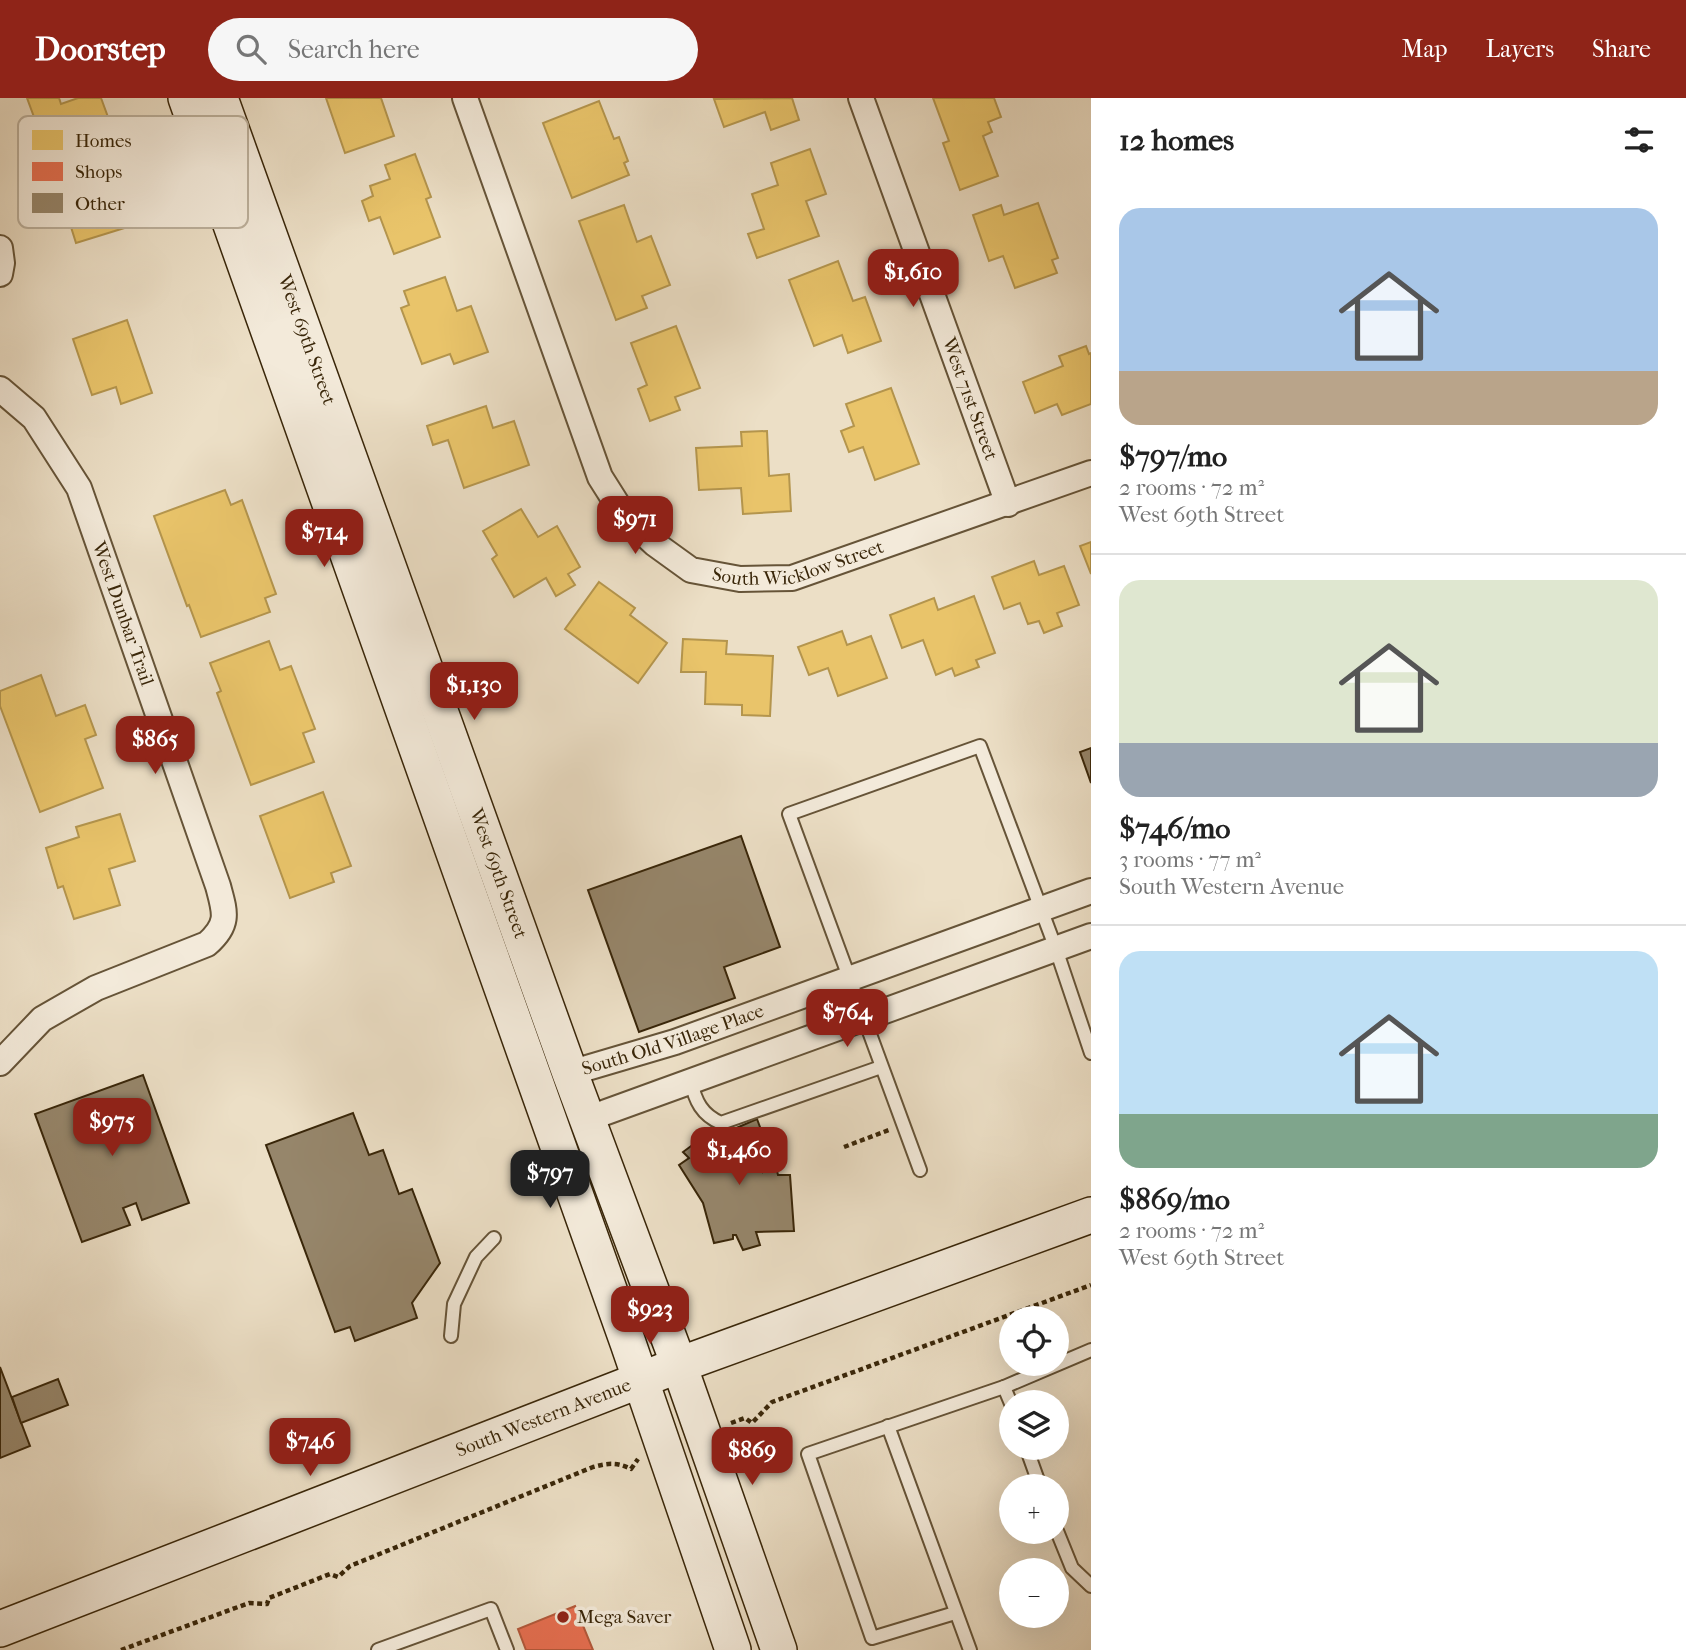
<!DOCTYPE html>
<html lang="en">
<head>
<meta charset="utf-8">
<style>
	body { margin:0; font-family:"IM FELL French Canon",serif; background:#f6f6f6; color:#222; height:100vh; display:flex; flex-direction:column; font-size:26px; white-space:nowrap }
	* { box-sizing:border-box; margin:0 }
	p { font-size:23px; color:#767676 }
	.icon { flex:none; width:38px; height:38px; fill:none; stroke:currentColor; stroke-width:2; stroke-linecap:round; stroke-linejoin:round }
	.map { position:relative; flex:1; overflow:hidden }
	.sheet { display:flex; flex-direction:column; background:#fff; width:595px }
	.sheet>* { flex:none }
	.controls { position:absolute; left:999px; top:1208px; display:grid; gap:14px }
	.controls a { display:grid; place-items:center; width:70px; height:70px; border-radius:50%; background:#fff; box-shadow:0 7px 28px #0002; font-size:35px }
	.price { position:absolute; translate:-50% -60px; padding:0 16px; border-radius:14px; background:#8f2418; color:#fff; font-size:23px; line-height:46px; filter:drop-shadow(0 2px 4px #0008) }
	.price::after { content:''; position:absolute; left:50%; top:42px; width:21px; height:16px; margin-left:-10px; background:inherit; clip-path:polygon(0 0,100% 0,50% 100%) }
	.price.on { background:#222; color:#fff }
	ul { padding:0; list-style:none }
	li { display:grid; align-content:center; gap:14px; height:371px; padding:0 28px }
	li+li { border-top:2px solid #e0e0e0 }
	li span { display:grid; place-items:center; height:217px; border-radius:21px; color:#555 }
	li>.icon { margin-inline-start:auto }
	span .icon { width:126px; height:126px; fill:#fffc; stroke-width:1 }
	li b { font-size:30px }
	h2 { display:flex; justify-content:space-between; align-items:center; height:84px; padding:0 28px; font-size:30px }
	header { display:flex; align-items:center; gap:42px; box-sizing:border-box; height:98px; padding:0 35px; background:#8f2418; color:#fff }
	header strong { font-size:33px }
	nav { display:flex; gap:38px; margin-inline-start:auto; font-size:24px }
	.search { width:490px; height:63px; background:#f6f6f6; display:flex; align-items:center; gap:18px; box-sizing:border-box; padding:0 24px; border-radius:38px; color:#767676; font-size:26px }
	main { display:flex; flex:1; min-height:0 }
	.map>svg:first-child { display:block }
	.homes { fill:#e9c46a; stroke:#b4954d; stroke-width:2 }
	.shops { fill:#e76f51; stroke:#b3593b; stroke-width:2 }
	.building { fill:#96866b; stroke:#392609; stroke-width:2 }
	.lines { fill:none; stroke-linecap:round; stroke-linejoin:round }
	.lane-casing { stroke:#665438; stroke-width:16 }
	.street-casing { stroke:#665438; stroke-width:28 }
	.secondary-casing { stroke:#392609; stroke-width:38 }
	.path { stroke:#392609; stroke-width:4.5; stroke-dasharray:5 3.5; stroke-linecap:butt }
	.lane { stroke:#f3eada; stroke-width:12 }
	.street { stroke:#f3eada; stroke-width:24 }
	.secondary { stroke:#f3eada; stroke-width:35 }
	.poi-dot { fill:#8f2418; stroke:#f3eada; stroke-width:2.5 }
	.labels { text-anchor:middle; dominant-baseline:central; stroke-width:7; stroke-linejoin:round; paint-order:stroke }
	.street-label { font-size:19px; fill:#392609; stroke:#f3eada }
	.poi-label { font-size:19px; fill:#392609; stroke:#f3eada; text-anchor:start }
	.key { fill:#f3eada; stroke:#bbaf9b; stroke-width:2 }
	.key-label { font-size:19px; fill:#392609 }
</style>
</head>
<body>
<header>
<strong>Doorstep</strong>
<div class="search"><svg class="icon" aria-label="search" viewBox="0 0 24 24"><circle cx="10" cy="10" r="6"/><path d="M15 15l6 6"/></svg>Search here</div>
<nav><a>Map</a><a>Layers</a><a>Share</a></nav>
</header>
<main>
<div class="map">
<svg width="1091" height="1552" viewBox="0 0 1091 1552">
	<rect width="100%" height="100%" fill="#ecdfc6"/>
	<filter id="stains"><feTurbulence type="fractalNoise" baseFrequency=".00286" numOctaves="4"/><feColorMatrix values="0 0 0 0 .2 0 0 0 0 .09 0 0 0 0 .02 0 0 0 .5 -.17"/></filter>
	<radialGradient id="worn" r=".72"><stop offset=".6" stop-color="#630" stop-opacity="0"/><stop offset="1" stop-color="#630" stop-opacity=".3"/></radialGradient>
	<g class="homes">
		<polygon points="27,0 59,0 61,6 78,0 101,0 116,41 71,59 60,31 41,38"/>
		<polygon points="326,0 381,0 394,38 345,55"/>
		<polygon points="792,0 799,22 771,32 765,14 724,29 714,1"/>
		<polygon points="933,0 994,0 1001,19 988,24 992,34 983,38 998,78 960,92 943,45 949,43"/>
		<polygon points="599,3 614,41 619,39 628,63 624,65 629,77 572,100 543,25"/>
		<polygon points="810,51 826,96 806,103 819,138 757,160 748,136 764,131 752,96 778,87 771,65"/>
		<polygon points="415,56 431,99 426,101 440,139 394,156 380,119 369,123 362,103 373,98 370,88 390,81 385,67"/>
		<polygon points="87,67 91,82 120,73 132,107 141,104 147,123 76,145 55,78"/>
		<polygon points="1038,105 1058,160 1052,162 1057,175 1015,190 1003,158 989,163 973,117 1001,107 1004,117"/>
		<polygon points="624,107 637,144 651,138 670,187 642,198 647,210 616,222 579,123"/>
		<polygon points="838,163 853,203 865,199 881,243 848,255 842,237 814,248 789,182"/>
		<polygon points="445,179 457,213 471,208 488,254 454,266 450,256 422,266 401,210 409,207 404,193"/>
		<polygon points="127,222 152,295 121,306 116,289 92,297 73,241"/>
		<polygon points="676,228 700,290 675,299 680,312 650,323 638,291 647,287 631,245"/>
		<polygon points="1086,248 1089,256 1091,255 1091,306 1062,317 1057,306 1035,315 1023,284 1063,268 1059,258"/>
		<polygon points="891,290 919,366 875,382 863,349 849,354 841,333 854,328 846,306"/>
		<polygon points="486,308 493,330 514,323 529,367 464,390 448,342 433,347 427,328"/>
		<polygon points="767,333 769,378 789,376 791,413 743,416 741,390 699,392 696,350 742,348 741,334"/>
		<polygon points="225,392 231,407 242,402 276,496 265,500 270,514 201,539 189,507 187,508 154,418"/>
		<polygon points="521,411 538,439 557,428 580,469 568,476 575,487 556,498 546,480 514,499 492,461 497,457 483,433"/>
		<polygon points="1091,444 1091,476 1080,448"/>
		<polygon points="1034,463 1039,477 1064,468 1079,507 1057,515 1062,528 1044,535 1039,523 1028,526 1020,505 1004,511 992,479"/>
		<polygon points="599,484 635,510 630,517 667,545 638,585 565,531"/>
		<polygon points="974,498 995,555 976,562 979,569 955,578 952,570 936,577 923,542 902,550 890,517 934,500 938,512"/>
		<polygon points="842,533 847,547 871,538 887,580 838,598 828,570 809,577 798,549"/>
		<polygon points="683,541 727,543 726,556 773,558 770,618 742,617 742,607 705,606 706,574 681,574"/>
		<polygon points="269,543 280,572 291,568 315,631 303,635 314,664 251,687 217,595 221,593 210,565"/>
		<polygon points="41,577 56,618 85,607 96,637 85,641 103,690 40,714 0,608 0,593"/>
		<polygon points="323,694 351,768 331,775 334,784 290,800 260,718"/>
		<polygon points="120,716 135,763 109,771 120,807 74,821 63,788 58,790 46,750 79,739 76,729"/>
	</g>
	<polygon class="shops" points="575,1508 593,1552 526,1552 518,1531"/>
	<g class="building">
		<polygon points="1091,650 1091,685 1080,654"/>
		<polygon points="741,738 780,849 724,869 735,900 639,934 588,792"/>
		<polygon points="143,977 189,1105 142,1122 136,1105 123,1110 130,1127 82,1144 35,1016"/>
		<polygon points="353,1015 369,1057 383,1052 399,1096 412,1091 440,1165 412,1205 417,1220 355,1243 350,1229 335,1234 266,1047"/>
		<polygon points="757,1021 767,1048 761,1050 763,1074 776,1069 778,1077 790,1077 794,1133 756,1134 760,1147 743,1152 736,1137 733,1137 733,1141 714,1145 703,1105 679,1067 689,1060 683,1054 706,1037 713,1048 729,1037 727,1034"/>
		<polygon points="0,1269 30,1348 0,1360"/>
		<polygon points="58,1281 68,1307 21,1325 12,1299"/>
	</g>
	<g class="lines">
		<g class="lane-casing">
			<g id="lane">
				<path d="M691 983C695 1003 702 1017 721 1025L881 969"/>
				<polyline points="920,1072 789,716 980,648 1056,851 1091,955"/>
				<polyline points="451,1238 454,1206 476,1159 494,1140"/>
				<polyline points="1004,1289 1012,1308"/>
				<polyline points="888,1328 970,1552"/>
				<polyline points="1026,1349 1040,1388"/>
				<polyline points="1057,1433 1072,1470 1091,1488"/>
				<polyline points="955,1515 872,1540 808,1356 1004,1289 1091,1252"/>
				<polyline points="378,1552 491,1511 507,1552"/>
			</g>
		</g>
		<g class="street-casing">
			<g id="street">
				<path id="s1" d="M465 0 600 379 624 417 655 446 691 472 740 481 792 480 1091 375"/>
				<path id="s2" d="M861 0 1008 406"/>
				<polyline points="0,150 2,165 0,176"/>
				<path id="s3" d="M0 291 34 320 79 390 218 788C225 814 230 826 207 846L96 890 42 921 0 965"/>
				<path id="s4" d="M570 975 675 944 1091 793"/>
				<polyline points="587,1021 1091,838"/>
			</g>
		</g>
		<g class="secondary-casing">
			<g id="secondary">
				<polyline points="186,0 628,1245 733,1552"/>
				<path id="s5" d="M220 0 570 975 679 1267 779 1552"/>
				<path id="s6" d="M0 1531 679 1267 1091 1117"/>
			</g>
		</g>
		<g class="path">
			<polyline points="844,1049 889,1032"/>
			<polyline points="731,1325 745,1320 752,1325 772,1304 1091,1187"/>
			<path d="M121 1552 249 1505 267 1506 269 1500 330 1476 338 1479 350 1468 593 1369C608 1365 617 1364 631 1371L638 1361"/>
		</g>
		<use href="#lane" class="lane"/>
		<use href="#street" class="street"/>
		<use href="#secondary" class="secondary"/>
	</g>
	<circle class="poi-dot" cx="563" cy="1519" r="7"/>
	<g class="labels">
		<g class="street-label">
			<text stroke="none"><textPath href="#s5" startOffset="257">West 69th Street</textPath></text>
			<text stroke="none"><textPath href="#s2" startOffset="320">West 71st Street</textPath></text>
			<text stroke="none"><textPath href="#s1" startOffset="644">South Wicklow Street</textPath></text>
			<text stroke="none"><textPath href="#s3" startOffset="261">West Dunbar Trail</textPath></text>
			<text stroke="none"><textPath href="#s5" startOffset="824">West 69th Street</textPath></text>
			<text stroke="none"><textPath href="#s4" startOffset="108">South Old Village Place</textPath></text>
			<text stroke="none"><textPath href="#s6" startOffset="583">South Western Avenue</textPath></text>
		</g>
		<g class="poi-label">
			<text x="577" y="1519">Mega Saver</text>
		</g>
	</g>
	<rect x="18" y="18" width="230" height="112" rx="10" class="key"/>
	<rect x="32" y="32" width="31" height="20" fill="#e9c46a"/>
	<rect x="32" y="64" width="31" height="19" fill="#e76f51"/>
	<rect x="32" y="95" width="31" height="20" fill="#96866b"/>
	<g class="key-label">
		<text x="75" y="49">Homes</text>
		<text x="75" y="80">Shops</text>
		<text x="75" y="112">Other</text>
	</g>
	<rect width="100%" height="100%" filter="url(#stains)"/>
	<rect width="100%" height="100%" fill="url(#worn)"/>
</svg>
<div class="controls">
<a><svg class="icon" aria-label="locate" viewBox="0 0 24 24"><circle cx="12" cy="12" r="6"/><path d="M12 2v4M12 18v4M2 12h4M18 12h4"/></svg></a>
<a><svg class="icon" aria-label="layers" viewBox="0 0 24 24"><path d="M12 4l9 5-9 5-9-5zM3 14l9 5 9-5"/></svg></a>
<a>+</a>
<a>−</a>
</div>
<b class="price" style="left:913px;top:211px">$1,610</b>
<b class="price" style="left:635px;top:458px">$971</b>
<b class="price" style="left:324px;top:471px">$714</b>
<b class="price" style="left:474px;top:624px">$1,130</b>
<b class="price" style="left:155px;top:678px">$865</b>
<b class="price" style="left:847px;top:951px">$764</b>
<b class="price" style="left:112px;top:1060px">$975</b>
<b class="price" style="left:739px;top:1089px">$1,460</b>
<b class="price on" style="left:550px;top:1112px">$797</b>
<b class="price" style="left:650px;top:1248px">$923</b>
<b class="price" style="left:310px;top:1380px">$746</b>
<b class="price" style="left:752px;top:1389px">$869</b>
</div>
<section class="sheet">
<h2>12 homes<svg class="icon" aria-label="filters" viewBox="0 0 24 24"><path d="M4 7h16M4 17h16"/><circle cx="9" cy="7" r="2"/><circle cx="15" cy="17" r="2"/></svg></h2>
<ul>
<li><span style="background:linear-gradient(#a9c7e8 75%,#b9a48a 0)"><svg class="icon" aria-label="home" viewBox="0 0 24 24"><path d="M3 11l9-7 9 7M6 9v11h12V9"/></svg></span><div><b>$797/mo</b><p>2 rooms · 72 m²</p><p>West 69th Street</p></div></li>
<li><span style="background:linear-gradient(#dfe7d0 75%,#9aa5b1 0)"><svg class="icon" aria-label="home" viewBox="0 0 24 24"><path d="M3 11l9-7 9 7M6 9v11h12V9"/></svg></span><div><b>$746/mo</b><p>3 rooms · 77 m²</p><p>South Western Avenue</p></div></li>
<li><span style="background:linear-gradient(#bfe0f5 75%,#7fa58c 0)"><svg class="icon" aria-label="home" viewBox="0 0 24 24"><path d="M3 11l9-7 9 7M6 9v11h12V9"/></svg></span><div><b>$869/mo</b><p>2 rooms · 72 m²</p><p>West 69th Street</p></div></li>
</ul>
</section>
</main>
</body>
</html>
